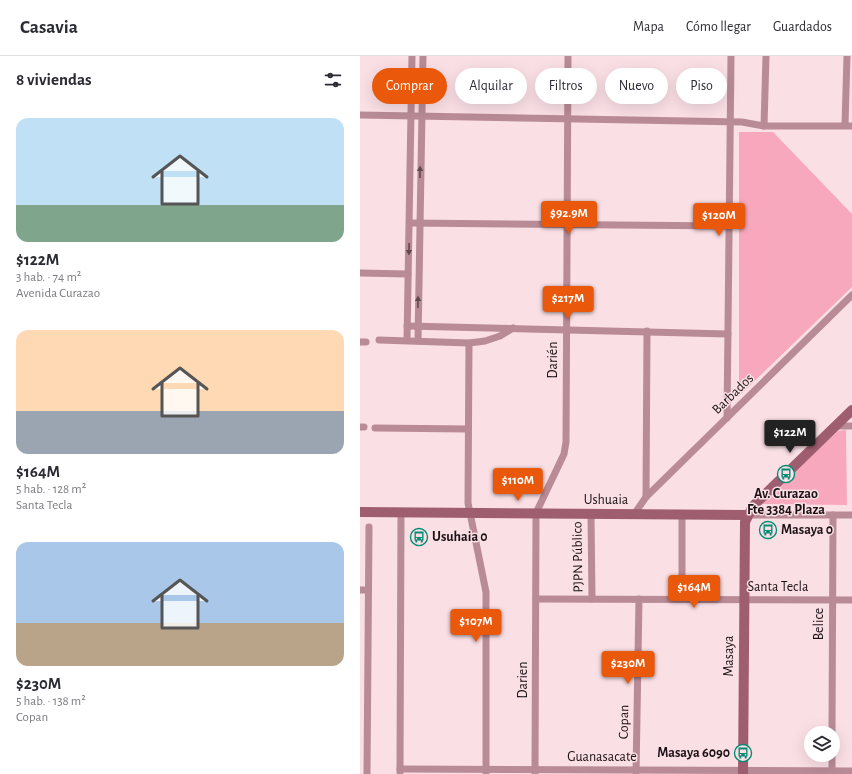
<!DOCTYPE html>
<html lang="es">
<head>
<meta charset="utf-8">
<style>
	body { margin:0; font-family:"Alegreya Sans",sans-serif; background:#f7f7f7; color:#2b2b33; height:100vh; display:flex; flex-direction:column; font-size:15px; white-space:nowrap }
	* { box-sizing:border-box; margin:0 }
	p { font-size:13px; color:#7c7c81 }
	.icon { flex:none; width:22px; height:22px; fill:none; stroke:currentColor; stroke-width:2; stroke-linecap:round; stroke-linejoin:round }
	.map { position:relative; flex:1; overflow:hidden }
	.side { display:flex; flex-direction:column; background:#fff; width:360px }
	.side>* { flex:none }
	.banner { position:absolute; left:12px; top:12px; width:380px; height:36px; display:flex; gap:8px }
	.tools { position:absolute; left:444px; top:670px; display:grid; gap:8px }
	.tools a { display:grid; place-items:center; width:36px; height:36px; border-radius:50%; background:#fff; box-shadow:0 4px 16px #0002; font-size:20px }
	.price { position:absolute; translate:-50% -34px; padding:0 9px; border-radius:4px; background:#ea580c; color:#fff; font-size:13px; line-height:26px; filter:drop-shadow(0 1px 2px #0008) }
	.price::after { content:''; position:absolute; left:50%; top:24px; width:12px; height:9px; margin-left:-6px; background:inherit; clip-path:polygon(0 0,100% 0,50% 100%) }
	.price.current { background:#222; color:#fff }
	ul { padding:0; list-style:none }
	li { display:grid; align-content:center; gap:8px; height:212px; padding:0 16px }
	li span { display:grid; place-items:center; height:124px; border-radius:12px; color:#555 }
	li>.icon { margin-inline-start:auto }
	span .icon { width:72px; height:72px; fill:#fffc; stroke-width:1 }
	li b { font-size:17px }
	h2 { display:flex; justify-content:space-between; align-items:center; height:48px; padding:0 16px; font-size:17px }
	.tag { padding:0 14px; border-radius:18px; background:#fff; box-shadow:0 4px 16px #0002; font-size:14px; line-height:36px }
	.tag.current { background:#ea580c; color:#fff }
	header { display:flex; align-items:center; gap:24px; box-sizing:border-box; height:56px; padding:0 20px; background:#fff; border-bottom:1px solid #e1e1e2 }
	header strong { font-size:19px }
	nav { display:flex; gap:22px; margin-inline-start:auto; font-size:14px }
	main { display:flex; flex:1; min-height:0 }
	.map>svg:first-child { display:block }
	.green { fill:#f8a8bc }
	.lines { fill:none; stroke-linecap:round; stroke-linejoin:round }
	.street { stroke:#b98b96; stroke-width:7 }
	.secondary { stroke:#9f5e70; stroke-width:10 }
	.oneway { fill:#62484f }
	.labels { text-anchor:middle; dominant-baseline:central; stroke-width:3; stroke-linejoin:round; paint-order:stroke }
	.street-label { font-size:14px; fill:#1b1215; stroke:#fadfe5 }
	.poi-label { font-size:14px; font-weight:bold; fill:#1b1215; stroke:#fadfe5; text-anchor:start }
</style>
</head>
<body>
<header>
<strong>Casavia</strong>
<nav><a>Mapa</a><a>Cómo llegar</a><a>Guardados</a></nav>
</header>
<main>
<section class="side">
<h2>8 viviendas<svg class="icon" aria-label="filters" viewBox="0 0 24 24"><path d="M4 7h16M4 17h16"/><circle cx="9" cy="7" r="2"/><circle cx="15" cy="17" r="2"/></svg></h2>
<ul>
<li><span style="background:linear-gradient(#bfe0f5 70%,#7fa58c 0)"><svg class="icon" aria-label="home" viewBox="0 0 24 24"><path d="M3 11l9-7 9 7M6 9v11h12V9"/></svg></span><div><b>$122M</b><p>3 hab. · 74 m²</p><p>Avenida Curazao</p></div></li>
<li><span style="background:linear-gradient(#ffd9b3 65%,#9aa5b1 0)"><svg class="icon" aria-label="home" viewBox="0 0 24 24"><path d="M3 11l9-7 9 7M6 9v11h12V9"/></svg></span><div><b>$164M</b><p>5 hab. · 128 m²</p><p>Santa Tecla</p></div></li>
<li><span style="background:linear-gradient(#a9c7e8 65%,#b9a48a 0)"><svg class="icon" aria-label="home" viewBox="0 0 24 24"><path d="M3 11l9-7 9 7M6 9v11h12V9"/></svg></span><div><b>$230M</b><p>5 hab. · 138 m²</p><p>Copan</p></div></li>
</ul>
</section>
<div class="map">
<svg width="492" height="718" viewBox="0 0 492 718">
	<rect width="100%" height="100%" fill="#fadfe5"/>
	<g class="green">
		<polygon points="379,76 413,76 492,158 492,231 379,340"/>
		<polygon points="486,374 487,449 398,448 478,375"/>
	</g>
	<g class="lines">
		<g class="street">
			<polyline points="0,59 382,66 404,70 492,70"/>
			<polyline points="485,69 487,0"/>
			<polyline points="404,70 406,0"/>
			<polyline points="50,167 369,170"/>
			<polyline points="0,217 48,218"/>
			<polyline points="47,270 368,278"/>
			<polyline points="19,284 109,287 125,285 140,280 153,272"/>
			<polyline points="47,284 52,0"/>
			<polyline points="58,285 63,0"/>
			<polyline points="0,286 6,286"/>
			<polyline points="109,287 108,447 126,536 126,718"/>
			<polyline points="367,362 371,0"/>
			<polyline points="476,370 492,370"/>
			<polyline points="0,371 4,371"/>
			<polyline points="15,372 108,373"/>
			<polyline points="286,441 287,275"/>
			<polyline points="275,457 286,441 492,239"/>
			<polyline points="231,458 232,543"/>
			<polyline points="322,458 322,543"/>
			<polyline points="387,459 492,459"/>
			<polyline points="0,534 8,534"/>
			<polyline points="176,543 492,544"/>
			<polyline points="472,677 473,459"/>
			<polyline points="40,713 492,715"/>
			<polyline points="40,716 41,457"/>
			<polyline points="7,718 9,471"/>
			<polyline points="175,718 176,457 204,398 206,386 208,0"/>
			<polyline points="276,718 279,543"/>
			<polyline points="472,718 472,699"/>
		</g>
		<g class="secondary">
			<polyline points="0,456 387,459"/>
			<polyline points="383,718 385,466 393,450 492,354"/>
		</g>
	</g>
	<defs><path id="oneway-solid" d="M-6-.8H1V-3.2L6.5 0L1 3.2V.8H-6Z"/></defs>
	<g class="oneway">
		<use href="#oneway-solid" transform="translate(60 116) rotate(-89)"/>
		<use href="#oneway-solid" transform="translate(49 193) rotate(91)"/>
		<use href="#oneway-solid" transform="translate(58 246) rotate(-89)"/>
	</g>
	<defs>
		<g id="bus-ring" transform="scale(0.9)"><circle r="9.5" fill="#fadfe5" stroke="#008b73" stroke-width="1.5"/><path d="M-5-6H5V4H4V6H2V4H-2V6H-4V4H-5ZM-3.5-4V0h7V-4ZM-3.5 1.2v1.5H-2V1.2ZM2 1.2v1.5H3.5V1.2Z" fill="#008b73"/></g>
	</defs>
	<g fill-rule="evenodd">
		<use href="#bus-ring" x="426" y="418"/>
		<use href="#bus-ring" x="408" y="474"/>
		<use href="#bus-ring" x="59" y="481"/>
		<use href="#bus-ring" x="383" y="697"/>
	</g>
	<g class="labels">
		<g class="street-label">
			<text transform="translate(193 304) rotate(-90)">Darién</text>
			<text transform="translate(373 338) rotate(-44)">Barbados</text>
			<text x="246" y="444">Ushuaia</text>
			<text transform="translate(218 501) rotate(-91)">PJPN Público</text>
			<text x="418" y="531">Santa Tecla</text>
			<text transform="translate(459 568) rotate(-90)">Belice</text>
			<text transform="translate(369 600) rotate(-90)">Masaya</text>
			<text transform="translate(163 624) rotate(-90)">Darien</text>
			<text transform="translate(264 666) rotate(-89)">Copan</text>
			<text x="242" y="701">Guanasacate</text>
		</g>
		<g class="poi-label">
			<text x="426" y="438" text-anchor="middle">Av. Curazao<tspan x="426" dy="16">Fte 3384 Plaza</tspan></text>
			<text x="421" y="474">Masaya 0</text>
			<text x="72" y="481">Usuhaia 0</text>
			<text x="370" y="697" text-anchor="end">Masaya 6090</text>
		</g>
	</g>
</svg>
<div class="tools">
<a><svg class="icon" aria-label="layers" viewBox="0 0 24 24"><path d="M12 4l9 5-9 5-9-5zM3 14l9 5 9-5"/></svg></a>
</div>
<b class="price" style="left:209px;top:179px">$92.9M</b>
<b class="price" style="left:359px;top:181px">$120M</b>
<b class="price" style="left:208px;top:264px">$217M</b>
<b class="price current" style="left:430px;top:398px">$122M</b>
<b class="price" style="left:158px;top:446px">$110M</b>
<b class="price" style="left:334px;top:553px">$164M</b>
<b class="price" style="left:116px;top:587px">$107M</b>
<b class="price" style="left:268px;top:629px">$230M</b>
<div class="banner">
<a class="tag current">Comprar</a>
<a class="tag">Alquilar</a>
<a class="tag">Filtros</a>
<a class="tag">Nuevo</a>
<a class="tag">Piso</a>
</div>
</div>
</main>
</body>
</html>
